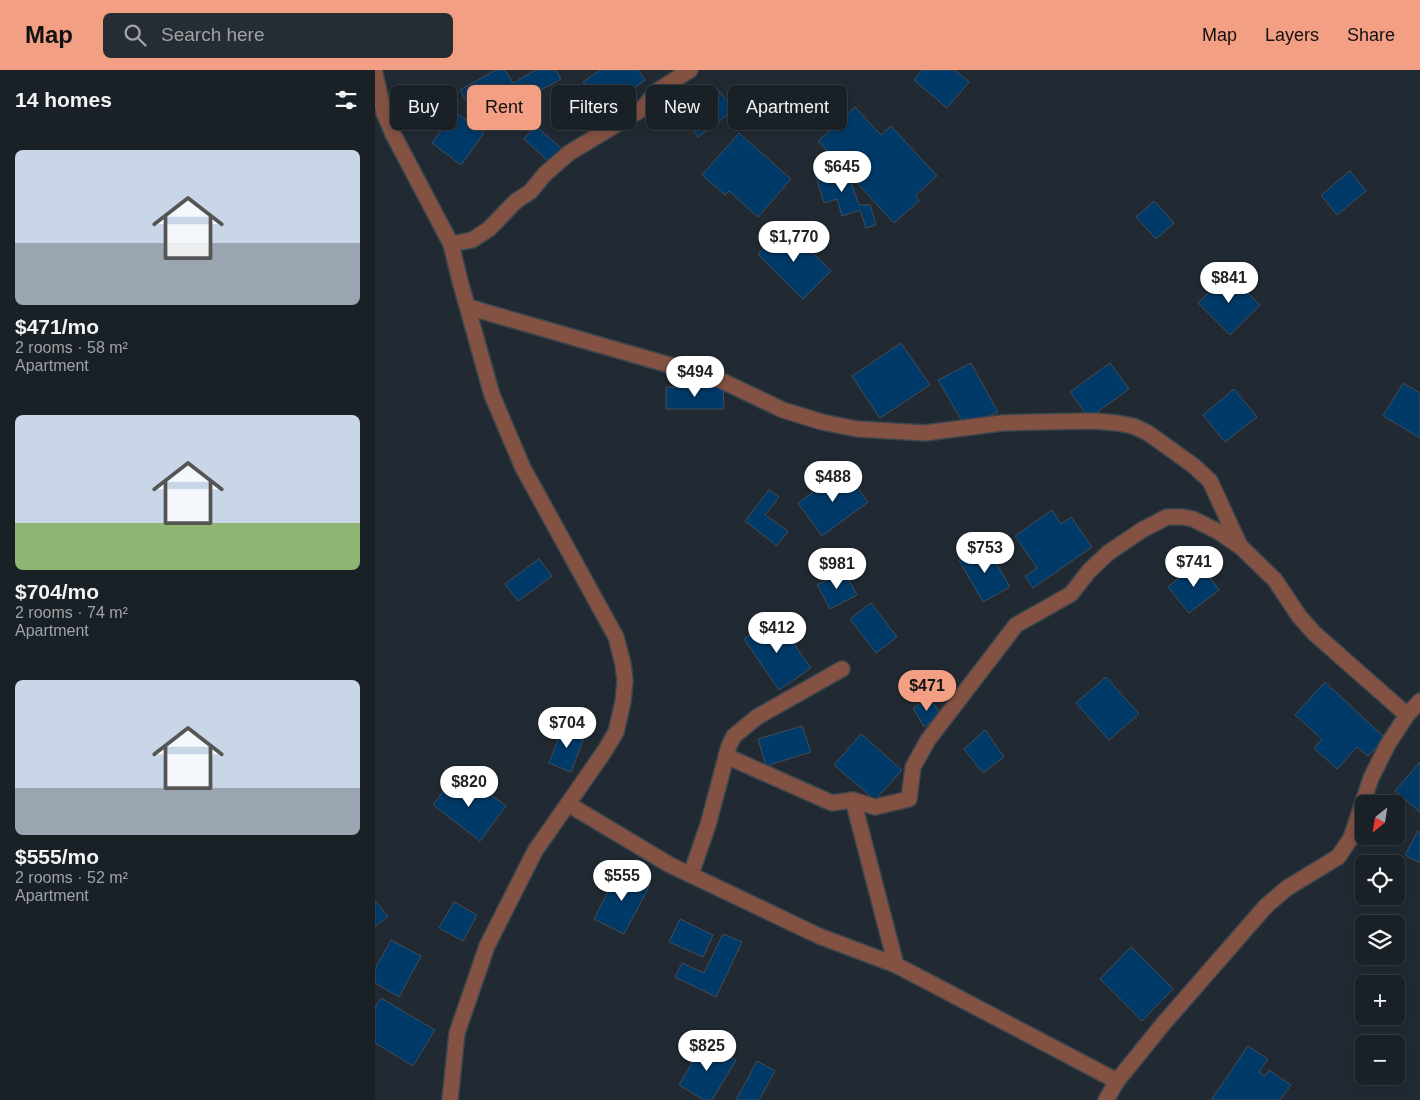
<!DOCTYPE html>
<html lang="en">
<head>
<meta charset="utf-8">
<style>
	body { margin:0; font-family:Arial,sans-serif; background:#262d32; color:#f1f3f6; height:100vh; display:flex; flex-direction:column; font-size:19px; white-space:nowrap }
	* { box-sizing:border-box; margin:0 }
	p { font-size:16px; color:#9fa3a7 }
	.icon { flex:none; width:28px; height:28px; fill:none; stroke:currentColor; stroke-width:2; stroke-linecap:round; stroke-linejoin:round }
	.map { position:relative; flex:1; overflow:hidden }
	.side { display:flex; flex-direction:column; background:#192026; width:375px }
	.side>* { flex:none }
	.top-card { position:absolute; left:15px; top:15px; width:475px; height:45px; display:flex; gap:10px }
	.needle { width:32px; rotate:210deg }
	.tools { position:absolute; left:980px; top:725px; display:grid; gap:10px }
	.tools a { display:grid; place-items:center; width:50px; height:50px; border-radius:8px; background:#192026; box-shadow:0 2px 8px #0003,0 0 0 1px #373e43; font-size:25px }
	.price { position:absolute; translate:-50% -42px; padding:0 11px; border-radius:18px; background:#fff; color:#222; font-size:16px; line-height:32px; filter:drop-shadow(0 1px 2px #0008) }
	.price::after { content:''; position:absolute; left:50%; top:30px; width:15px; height:11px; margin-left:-8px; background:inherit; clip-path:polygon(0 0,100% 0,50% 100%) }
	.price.active { background:#f39f84; color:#111 }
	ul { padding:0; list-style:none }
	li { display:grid; align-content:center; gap:10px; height:265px; padding:0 15px }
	li span { display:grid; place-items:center; height:155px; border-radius:8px; color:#555 }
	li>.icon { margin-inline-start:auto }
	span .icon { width:90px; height:90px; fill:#fffc; stroke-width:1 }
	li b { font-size:21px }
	h2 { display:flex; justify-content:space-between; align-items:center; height:60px; padding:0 15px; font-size:21px }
	.pill { padding:0 18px; border-radius:8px; background:#192026; box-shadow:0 2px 8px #0003,0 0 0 1px #373e43; font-size:18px; line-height:45px }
	.pill.active { background:#f39f84; color:#111 }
	header { display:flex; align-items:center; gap:30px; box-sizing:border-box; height:70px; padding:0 25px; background:#f39f84; color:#111 }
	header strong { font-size:24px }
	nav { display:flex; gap:28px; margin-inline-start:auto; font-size:18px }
	.search { width:350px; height:45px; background:#262d32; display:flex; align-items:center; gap:12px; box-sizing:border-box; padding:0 18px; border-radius:8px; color:#9fa3a7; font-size:19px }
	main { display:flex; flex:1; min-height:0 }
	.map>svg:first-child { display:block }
	.building { fill:#003a68; stroke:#444d57 }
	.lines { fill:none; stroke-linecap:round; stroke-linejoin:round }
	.minor-casing { stroke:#3d464e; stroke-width:18 }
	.minor { stroke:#835243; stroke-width:15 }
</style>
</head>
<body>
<header>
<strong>Map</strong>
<div class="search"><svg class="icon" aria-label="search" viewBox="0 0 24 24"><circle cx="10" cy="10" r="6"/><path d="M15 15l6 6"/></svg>Search here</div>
<nav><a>Map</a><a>Layers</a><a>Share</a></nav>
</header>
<main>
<section class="side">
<h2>14 homes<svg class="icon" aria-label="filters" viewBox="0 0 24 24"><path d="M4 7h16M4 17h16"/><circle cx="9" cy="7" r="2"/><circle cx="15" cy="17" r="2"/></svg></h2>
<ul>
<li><span style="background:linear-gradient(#c9d6e8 60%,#9aa5b1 0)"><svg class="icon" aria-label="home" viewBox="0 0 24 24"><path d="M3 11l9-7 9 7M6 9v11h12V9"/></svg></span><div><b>$471/mo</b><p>2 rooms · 58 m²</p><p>Apartment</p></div></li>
<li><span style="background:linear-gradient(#c9d6e8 70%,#8fb573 0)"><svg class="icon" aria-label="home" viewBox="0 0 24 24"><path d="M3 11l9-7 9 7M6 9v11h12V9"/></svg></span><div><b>$704/mo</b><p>2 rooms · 74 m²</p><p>Apartment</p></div></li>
<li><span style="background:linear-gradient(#c9d6e8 70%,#9aa5b1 0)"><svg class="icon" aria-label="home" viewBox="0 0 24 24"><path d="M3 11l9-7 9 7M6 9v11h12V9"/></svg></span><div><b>$555/mo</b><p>2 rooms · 52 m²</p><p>Apartment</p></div></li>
</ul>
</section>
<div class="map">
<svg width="1045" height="1030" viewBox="0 0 1045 1030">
	<rect width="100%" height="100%" fill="#212a33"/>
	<g class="building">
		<polygon points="121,0 130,0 138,13 161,0 181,0 186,9 104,54 85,20"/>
		<polygon points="225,0 263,0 270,10 228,40 208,12"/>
		<polygon points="547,0 580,0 594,12 572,38 539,10"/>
		<polygon points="341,17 359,40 323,67 306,43"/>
		<polygon points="480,37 506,65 516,56 562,106 541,125 544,131 519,153 443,71"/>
		<polygon points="80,42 109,63 86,95 57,73"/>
		<polygon points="161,56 187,79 175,93 149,69"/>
		<polygon points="364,63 416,109 383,147 354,121 350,125 327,105"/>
		<polygon points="458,94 476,113 484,135 495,135 501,155 491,158 485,140 467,146 462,129 449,133 439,100"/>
		<polygon points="975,101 991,121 962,145 946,125"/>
		<polygon points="779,131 799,153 781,169 761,147"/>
		<polygon points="410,156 456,201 428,229 383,184"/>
		<polygon points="853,204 885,235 855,265 823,233"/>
		<polygon points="526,273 555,315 505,348 477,306"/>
		<polygon points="596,293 623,342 590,356 563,310"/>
		<polygon points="735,293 754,319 714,348 695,322"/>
		<polygon points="1028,313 1045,323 1045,368 1008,346"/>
		<polygon points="291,317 348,317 349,339 291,339"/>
		<polygon points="859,319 882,347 850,372 828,345"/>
		<polygon points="469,400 493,432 447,466 423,433"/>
		<polygon points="394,420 404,427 390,445 413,461 402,476 370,451"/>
		<polygon points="677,440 686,454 696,447 717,477 658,518 650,506 662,498 640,466"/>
		<polygon points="611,475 635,517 608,532 584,490"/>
		<polygon points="164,489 177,506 143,531 130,514"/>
		<polygon points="823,493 844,520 814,543 793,517"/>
		<polygon points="469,501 482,525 455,539 442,515"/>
		<polygon points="496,533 522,567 501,583 475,549"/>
		<polygon points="400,547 436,598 404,620 369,569"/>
		<polygon points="731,607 764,644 734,670 701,633"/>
		<polygon points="950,612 1010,668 993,686 982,677 962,699 939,678 947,669 920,645"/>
		<polygon points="555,627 565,644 549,657 538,638"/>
		<polygon points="427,656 436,682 391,696 383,669"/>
		<polygon points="188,657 210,665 196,702 174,693"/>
		<polygon points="610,660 629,687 608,703 589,679"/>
		<polygon points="486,664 527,700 500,730 459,695"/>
		<polygon points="1045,692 1045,742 1020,721"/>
		<polygon points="80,706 107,727 111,721 131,736 105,771 58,735"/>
		<polygon points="1043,761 1045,763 1045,793 1030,785"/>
		<polygon points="244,800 275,815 249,864 219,849"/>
		<polygon points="0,831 13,846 0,857"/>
		<polygon points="79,832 102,845 88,871 64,858"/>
		<polygon points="305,849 338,865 328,887 294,872"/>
		<polygon points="348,864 367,872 341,927 300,907 307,893 329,903"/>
		<polygon points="16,870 46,886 24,927 0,913 0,899"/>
		<polygon points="756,877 798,919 767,951 725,909"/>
		<polygon points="6,928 60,960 38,996 0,973 0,938"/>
		<polygon points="330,971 361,990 337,1030 329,1030 304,1015"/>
		<polygon points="873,976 893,989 884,1002 890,1006 894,1000 916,1015 905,1030 836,1030"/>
		<polygon points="382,991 400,1001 384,1030 361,1030"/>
	</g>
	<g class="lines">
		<g class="minor-casing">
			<g id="minor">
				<polyline points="0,4 9,43 18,64 76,174 85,211 117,325 148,398 241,567 248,594 250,611 248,632 241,662 229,682 160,781 112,876 82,963 75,1030"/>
				<polyline points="76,174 97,170 114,159 141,131 155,122 170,104 194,83 267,39 282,21 315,0"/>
				<polyline points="93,237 343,309 408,340 447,352 482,359 550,363 627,353 661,352 719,351 742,353 758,356 773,363 819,396 835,411 865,476"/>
				<polyline points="351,686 457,733 478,730 500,737 534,729 538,697 553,670 641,555 696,524 714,501 733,483 767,460 792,447 808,447 818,449 844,462 866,477 900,510 924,546 939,563 1032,645"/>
				<polyline points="478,730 521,895"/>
				<polyline points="193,734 295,795 444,866 521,895 742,1011"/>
				<polyline points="316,804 333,755 354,676 359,666 382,647 467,599"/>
				<polyline points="731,1030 742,1011 789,953 891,836 912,818 963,787 976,768 996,708 1013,674 1032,645 1045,631"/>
			</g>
		</g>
		<use href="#minor" class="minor"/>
	</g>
</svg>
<div class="tools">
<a><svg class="needle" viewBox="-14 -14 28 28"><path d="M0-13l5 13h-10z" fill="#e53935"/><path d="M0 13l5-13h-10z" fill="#9fa3a7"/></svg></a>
<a><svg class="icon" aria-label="locate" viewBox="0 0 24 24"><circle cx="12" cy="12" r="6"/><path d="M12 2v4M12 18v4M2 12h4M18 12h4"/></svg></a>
<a><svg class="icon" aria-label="layers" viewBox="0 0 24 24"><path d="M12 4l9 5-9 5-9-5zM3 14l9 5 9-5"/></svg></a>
<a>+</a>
<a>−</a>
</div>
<b class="price" style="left:467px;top:123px">$645</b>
<b class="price" style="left:419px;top:193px">$1,770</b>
<b class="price" style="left:854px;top:234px">$841</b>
<b class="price" style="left:320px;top:328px">$494</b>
<b class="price" style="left:458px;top:433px">$488</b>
<b class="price" style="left:610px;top:504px">$753</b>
<b class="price" style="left:819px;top:518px">$741</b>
<b class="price" style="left:462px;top:520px">$981</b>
<b class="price" style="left:402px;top:584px">$412</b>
<b class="price active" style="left:552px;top:642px">$471</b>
<b class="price" style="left:192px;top:679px">$704</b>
<b class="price" style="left:94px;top:738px">$820</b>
<b class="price" style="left:247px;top:832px">$555</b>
<b class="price" style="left:332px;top:1002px">$825</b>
<div class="top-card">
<a class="pill">Buy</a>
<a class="pill active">Rent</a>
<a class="pill">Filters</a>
<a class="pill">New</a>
<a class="pill">Apartment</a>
</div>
</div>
</main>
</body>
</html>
